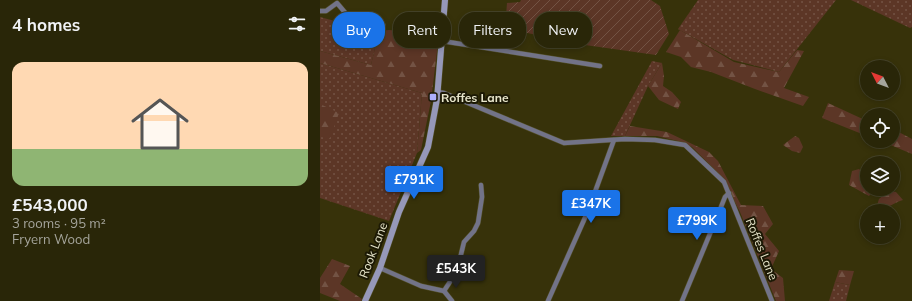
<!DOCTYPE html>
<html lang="en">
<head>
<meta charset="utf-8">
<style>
	body { margin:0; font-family:Mulish,sans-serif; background:#312e12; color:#f1f3f6; height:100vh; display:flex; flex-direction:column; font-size:15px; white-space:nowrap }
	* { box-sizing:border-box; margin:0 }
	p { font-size:13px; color:#a5a59c }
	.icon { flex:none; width:22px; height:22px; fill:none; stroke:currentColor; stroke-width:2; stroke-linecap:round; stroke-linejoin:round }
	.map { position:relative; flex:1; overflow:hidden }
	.side { display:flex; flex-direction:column; background:#292608; width:320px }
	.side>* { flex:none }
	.guide { position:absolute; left:12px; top:12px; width:380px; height:36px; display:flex; gap:8px }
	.needle { width:26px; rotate:312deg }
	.controls { position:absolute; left:540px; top:60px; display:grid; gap:8px }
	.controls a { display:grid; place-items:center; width:40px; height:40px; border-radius:50%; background:#292608; box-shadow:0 2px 6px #0003,0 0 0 1px #454329; font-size:20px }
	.price { position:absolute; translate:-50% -34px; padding:0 9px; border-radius:4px; background:#1a73e8; color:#fff; font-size:13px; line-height:26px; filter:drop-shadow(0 1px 2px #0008) }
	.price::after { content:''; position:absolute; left:50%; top:24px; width:12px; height:9px; margin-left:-6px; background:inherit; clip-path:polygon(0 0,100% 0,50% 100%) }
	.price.active { background:#222; color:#fff }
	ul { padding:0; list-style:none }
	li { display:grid; align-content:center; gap:8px; height:212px; padding:0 12px }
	li span { display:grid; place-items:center; height:124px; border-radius:12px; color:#555 }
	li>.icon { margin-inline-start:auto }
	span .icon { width:72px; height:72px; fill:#fffc; stroke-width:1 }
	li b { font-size:17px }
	h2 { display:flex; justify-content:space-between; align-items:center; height:48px; padding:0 12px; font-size:17px }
	.tag { padding:0 14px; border-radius:16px; background:#292608; box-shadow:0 2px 6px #0003,0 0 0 1px #454329; font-size:14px; line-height:36px }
	.tag.active { background:#1a73e8; color:#fff }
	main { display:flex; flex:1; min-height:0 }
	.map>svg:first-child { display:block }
	.grass { fill:url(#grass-dots) }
	.forest { fill:url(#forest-firs) }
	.garden { fill:url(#garden-furrows) }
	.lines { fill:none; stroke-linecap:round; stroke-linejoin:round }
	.minor-casing { stroke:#534f29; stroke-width:5.5 }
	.secondary-casing { stroke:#534f29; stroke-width:7 }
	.minor { stroke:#727388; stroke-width:4.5 }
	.secondary { stroke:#9698b9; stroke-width:6 }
	.poi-dot { fill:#adaffb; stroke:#1c1905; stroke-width:1.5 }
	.labels { text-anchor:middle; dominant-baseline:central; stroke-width:4; stroke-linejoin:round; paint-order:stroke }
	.poi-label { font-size:12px; font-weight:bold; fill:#e8e6cb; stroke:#1c1905; text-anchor:start }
	.street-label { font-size:12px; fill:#e8e6cb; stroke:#1c1905 }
</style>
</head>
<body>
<main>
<section class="side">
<h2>4 homes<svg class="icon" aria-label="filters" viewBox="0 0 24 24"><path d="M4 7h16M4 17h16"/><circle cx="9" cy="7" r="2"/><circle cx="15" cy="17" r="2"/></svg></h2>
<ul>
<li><span style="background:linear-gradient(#ffd9b3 70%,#8fb573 0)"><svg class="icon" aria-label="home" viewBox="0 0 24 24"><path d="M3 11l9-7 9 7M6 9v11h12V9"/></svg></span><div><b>£543,000</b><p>3 rooms · 95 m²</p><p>Fryern Wood</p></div></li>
</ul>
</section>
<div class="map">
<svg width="592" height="301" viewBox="0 0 592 301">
	<defs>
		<pattern id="grass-dots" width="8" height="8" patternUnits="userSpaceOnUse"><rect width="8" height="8" fill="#5c3626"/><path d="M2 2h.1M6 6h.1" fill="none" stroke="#735344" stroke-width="1.8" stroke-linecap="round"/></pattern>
		<pattern id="forest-firs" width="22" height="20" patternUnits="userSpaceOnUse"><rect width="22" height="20" fill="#5c3626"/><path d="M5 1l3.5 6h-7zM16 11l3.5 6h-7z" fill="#735344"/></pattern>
		<pattern id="garden-furrows" width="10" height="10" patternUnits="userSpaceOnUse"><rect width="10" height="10" fill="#5c3626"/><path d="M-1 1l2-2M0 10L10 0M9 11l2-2" fill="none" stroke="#735344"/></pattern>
	</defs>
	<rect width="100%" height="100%" fill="#37320a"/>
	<g class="grass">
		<polygon points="378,0 516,0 459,72 413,60 358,29"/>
		<polygon points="531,0 592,0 592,27 590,28"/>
		<polygon points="0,17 41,28 59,31 51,65 0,51"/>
		<polygon points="332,61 342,63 328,86 305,136 291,136"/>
		<polygon points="0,63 102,93 97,153 69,221 0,198"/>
		<polygon points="515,282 530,285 526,301 509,301"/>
	</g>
	<g class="forest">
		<polygon points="69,30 119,35 111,101 101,150 97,153 102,93 0,63 0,51 51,65 59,31"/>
		<polygon points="360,30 414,62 459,72 477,50 484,51 464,88 489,97 483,106 435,89 391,72 371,67 361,57 346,52"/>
		<polygon points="342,63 344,76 343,86 352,92 361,102 358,109 339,100 328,86"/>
		<polygon points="508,103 547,121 547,136 502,118"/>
		<polygon points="0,104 19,113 10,138 0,137"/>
		<polygon points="310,126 347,132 389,152 398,161 421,205 443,206 453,224 445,234 459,251 451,269 463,278 465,301 456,301 420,212 402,177 372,147 358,141 337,136 305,136"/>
		<polygon points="573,129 592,139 592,154 561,141 573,141"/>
		<polygon points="475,136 479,138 483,147 480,153 472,151 463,145"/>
		<polygon points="539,169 547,176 547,189 555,189 549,196 529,185 532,171"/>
		<path d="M568 191 576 192 583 200C572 203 569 209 556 209L559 199Z"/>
		<polygon points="12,259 30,266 20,284 42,299 41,301 20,301 0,293 0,278"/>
		<polygon points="519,270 534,271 530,285 515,282"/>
	</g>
	<polygon class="garden" points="201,0 331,0 340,6 349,34 336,55 258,44 185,28 187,3 200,2"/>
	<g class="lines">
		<g class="minor-casing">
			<g id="minor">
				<polyline points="0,11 6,11 17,3 28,16 63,25"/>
				<polyline points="122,41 280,66"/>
				<polyline points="118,92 124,93 244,143 305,139 335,140 365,145 404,182 452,301"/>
				<polyline points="60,268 101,286 124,291 137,271 144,242 154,231 158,223 162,197 161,185"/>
				<polyline points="124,291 132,301"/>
				<polyline points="228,301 268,211 294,140"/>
				<polyline points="362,301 399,212 405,197 409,193"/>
			</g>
		</g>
		<g class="secondary-casing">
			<polyline id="secondary" points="45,301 60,268 79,212 108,147 117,99 125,0"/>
		</g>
		<use href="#minor" class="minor"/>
		<use href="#secondary" class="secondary"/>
	</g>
	<rect class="poi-dot" x="109" y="93" width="8" height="8" rx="2"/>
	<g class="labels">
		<g class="poi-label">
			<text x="121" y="97">Roffes Lane</text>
		</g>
		<g class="street-label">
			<text transform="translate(442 249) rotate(68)">Roffes Lane</text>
			<text transform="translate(53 250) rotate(-69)">Rook Lane</text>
		</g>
	</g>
</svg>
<div class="controls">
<a><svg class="needle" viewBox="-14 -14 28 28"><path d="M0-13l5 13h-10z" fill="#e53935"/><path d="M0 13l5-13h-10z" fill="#a5a59c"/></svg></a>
<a><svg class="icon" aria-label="locate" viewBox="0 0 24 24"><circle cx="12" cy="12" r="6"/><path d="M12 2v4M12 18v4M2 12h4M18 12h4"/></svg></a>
<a><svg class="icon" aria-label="layers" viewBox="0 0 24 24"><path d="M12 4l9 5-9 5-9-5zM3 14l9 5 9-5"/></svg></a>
<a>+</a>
</div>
<b class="price" style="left:94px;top:200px">£791K</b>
<b class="price" style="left:271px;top:224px">£347K</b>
<b class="price" style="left:377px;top:241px">£799K</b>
<b class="price active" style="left:136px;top:289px">£543K</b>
<div class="guide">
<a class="tag active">Buy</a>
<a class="tag">Rent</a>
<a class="tag">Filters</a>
<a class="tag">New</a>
</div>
</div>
</main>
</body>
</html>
